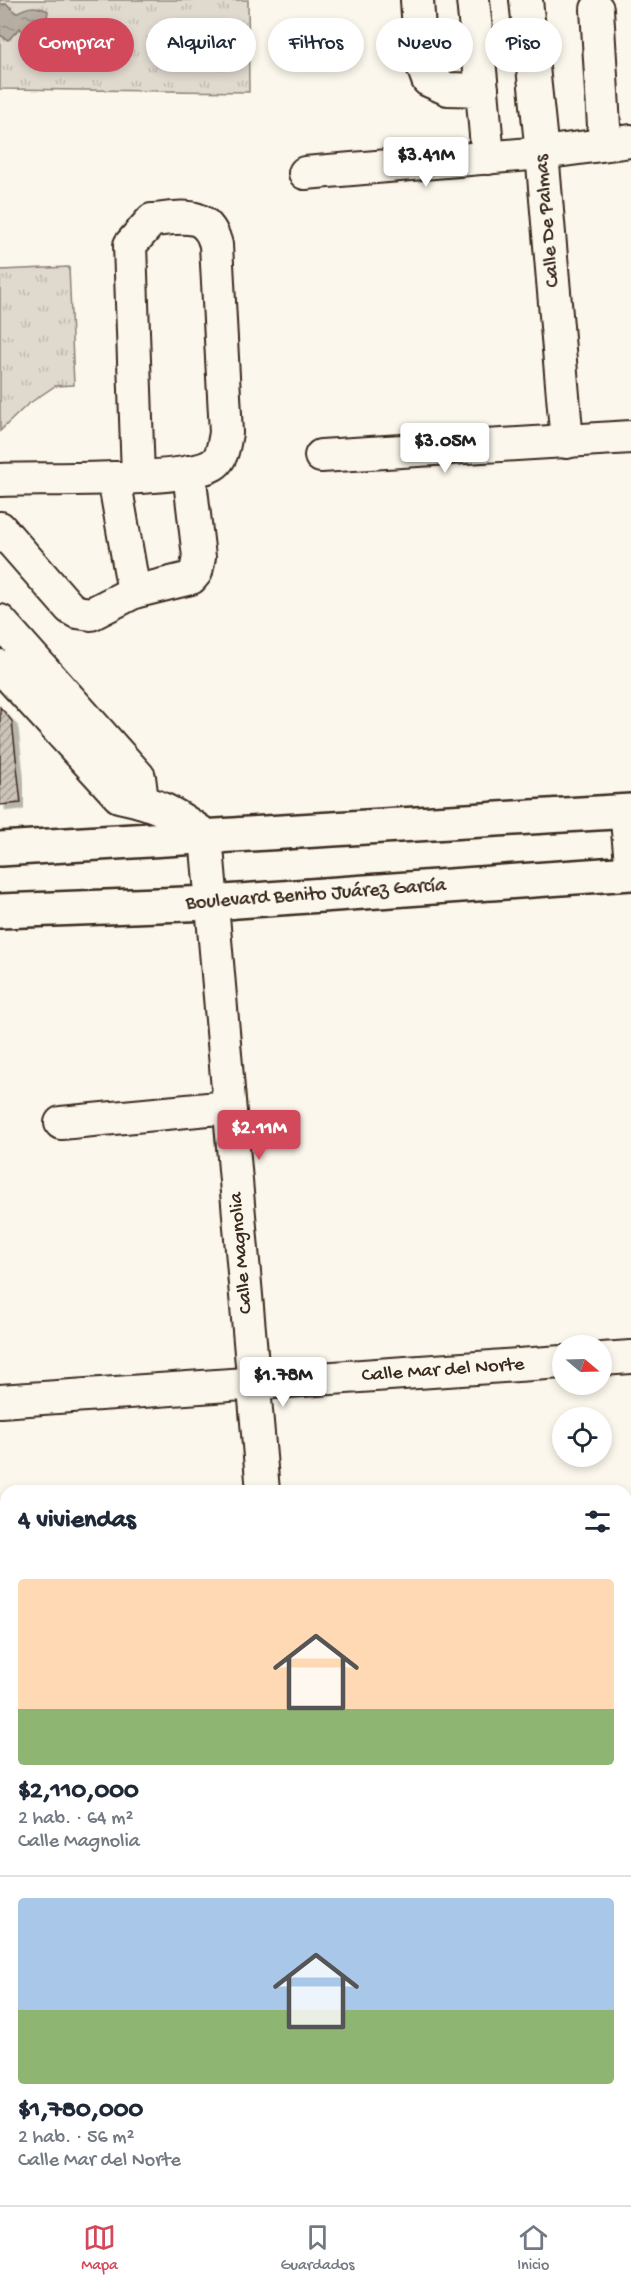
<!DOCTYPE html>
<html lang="es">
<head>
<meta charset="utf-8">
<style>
	body { margin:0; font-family:"Gochi Hand",sans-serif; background:#f6f6f7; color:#1f2937; height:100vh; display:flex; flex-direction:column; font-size:22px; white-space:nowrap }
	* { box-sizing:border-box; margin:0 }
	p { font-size:20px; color:#747a83 }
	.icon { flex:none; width:33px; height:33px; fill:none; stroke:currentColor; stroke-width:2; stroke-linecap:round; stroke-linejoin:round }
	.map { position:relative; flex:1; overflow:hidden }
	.sheet { position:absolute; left:0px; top:1485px; width:632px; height:720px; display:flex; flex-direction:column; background:#fff; border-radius:18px 18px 0 0; box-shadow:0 3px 9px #0003 }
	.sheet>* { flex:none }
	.guide { position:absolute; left:18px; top:18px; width:596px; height:54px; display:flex; gap:12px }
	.needle { width:39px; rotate:109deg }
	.tools { position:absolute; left:552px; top:1335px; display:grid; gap:12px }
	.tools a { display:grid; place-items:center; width:60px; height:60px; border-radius:50%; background:#fff; box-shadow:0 3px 9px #0003; font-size:30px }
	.price { position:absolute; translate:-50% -51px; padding:0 14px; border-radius:6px; background:#fff; color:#222; font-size:20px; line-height:39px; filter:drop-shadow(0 2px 3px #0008) }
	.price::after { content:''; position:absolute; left:50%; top:36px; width:18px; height:14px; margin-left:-9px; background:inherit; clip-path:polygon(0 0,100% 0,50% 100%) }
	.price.selected { background:#d1495b; color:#fff }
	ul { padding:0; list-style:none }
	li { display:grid; align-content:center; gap:12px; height:318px; padding:0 18px }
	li+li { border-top:2px solid #e0e1e3 }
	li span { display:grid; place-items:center; height:186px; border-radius:6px; color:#555 }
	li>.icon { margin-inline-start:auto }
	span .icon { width:108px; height:108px; fill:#fffc; stroke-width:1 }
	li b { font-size:26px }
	h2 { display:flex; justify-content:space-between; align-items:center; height:72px; padding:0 18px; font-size:26px }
	.chip { padding:0 21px; border-radius:27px; background:#fff; box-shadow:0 3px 9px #0003; font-size:21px; line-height:54px }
	.chip.selected { background:#d1495b; color:#fff }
	.tabs { display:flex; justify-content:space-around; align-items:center; height:84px; border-top:2px solid #e0e1e3; background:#fff; font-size:16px; color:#747a83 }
	.tabs a { display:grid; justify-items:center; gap:3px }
	.tabs .selected { color:#d1495b }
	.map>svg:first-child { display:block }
	.grass { fill:url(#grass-tufts); stroke:#8d8276; stroke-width:1.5 }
	.water { fill:url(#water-ripples); stroke:#85796d; stroke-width:1.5 }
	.building { fill:url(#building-hatch); stroke:#3b2a1e; stroke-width:1.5; filter:url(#shadow) }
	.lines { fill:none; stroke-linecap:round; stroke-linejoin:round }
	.minor-casing { stroke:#3b2a1e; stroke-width:36 }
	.major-casing { stroke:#3b2a1e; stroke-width:38 }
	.highway-casing { stroke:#3b2a1e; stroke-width:38 }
	.minor { stroke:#fbf7ec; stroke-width:32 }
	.major { stroke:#fbf7ec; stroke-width:33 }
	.highway { stroke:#fbf7ec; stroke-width:33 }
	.labels { text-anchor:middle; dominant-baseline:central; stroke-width:4.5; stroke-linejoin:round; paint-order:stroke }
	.street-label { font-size:20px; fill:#3b2a1e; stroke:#fbf7ec }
</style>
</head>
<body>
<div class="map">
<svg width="631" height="2205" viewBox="0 0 631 2205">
	<defs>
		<pattern id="grass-tufts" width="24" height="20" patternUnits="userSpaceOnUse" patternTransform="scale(1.5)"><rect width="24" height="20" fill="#dfd9ce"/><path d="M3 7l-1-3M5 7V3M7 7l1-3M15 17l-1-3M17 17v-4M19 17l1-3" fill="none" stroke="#c0bab0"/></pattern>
		<pattern id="water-ripples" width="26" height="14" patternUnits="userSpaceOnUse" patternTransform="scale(1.5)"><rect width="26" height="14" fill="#b6aea2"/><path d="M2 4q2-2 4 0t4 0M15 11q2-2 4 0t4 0" fill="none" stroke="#958e83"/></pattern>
		<pattern id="building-hatch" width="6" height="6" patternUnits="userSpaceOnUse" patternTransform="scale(1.5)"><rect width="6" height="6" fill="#ccc4b9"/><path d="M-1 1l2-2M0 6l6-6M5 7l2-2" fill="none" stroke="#a79f96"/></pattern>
		<filter id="shadow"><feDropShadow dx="5.5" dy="5.5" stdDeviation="0" flood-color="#0004"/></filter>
	</defs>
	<rect width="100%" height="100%" fill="#fbf7ec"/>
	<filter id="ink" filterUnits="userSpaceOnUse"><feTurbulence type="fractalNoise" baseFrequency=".0167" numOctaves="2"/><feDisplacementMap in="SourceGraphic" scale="12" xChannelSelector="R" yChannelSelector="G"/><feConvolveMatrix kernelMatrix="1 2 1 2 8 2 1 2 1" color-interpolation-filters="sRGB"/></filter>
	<g filter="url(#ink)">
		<g class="grass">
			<polygon points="0,0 248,0 249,92 0,89"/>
			<polygon points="69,267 74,385 55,386 27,405 0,431 0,270"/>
		</g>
		<path class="water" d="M0 4H7L16 13C28 6 35 5 48 11L45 31 36 37 24 34 20 28 8 40 0 35Z"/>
		<polygon class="building" points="0,707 12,721 21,803 0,805"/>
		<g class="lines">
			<g class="minor-casing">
				<g id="minor">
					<polyline points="417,0 421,61 428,80 448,89 482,90 488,158"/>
					<polyline points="473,0 482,90"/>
					<polyline points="526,0 542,153 567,442"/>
					<polyline points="597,9 605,143"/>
					<polyline points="305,173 542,153 631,141"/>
					<polyline points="321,456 631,437"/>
					<polyline points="114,478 134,592"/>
					<path d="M0 480C39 478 191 483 215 463 223 456 224 443 226 433L216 245C207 209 181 218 152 220L130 245 138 476"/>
					<polyline points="0,528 70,608 77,612 91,614 134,592 191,578 196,572 199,557 189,472"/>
					<polyline points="0,621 139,777 142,801"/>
					<path d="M0 666 119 796C158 804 174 813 206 836L263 1491"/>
					<polyline points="626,811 631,862"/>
					<polyline points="61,1123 229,1107"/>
					<polyline points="602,1359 631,1357"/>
					<polyline points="0,1401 562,1362"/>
					<polyline points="626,1776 631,1776"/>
					<polyline points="0,1839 6,1839"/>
				</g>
			</g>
			<g class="major-casing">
				<g id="major">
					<polyline points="0,849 631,811"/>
					<polyline points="0,911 211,903 631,873"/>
				</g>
			</g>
			<g class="highway-casing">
				<g id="highway">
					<polyline points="0,2130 6,2132"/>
					<polyline points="0,2191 6,2192"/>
					<polyline points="43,2199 77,2205"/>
					<polyline points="274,2199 308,2205"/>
				</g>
			</g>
			<use href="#minor" class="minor"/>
			<use href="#major" class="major"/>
			<use href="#highway" class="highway"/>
		</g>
	</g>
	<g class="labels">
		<g class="street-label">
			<text transform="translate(548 221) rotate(-95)">Calle De Palmas</text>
			<text transform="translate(316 895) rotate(-4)">Boulevard Benito Juárez García</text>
			<text transform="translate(242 1253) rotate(-95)">Calle Magnolia</text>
			<text transform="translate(443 1371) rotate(-4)">Calle Mar del Norte</text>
		</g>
	</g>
</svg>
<div class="tools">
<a><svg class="needle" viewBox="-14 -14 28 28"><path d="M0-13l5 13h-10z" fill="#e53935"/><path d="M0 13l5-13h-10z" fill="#747a83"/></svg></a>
<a><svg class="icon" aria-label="locate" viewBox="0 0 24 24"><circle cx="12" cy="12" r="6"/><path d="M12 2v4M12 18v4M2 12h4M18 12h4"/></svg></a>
</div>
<b class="price" style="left:426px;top:188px">$3.41M</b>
<b class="price" style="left:445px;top:474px">$3.05M</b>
<b class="price selected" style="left:259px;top:1161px">$2.11M</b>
<b class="price" style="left:283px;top:1408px">$1.78M</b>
<div class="guide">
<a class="chip selected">Comprar</a>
<a class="chip">Alquilar</a>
<a class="chip">Filtros</a>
<a class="chip">Nuevo</a>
<a class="chip">Piso</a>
</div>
<section class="sheet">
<h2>4 viviendas<svg class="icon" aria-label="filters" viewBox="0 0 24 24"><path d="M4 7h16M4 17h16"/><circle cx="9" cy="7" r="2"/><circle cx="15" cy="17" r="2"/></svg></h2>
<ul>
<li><span style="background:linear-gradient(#ffd9b3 70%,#8fb573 0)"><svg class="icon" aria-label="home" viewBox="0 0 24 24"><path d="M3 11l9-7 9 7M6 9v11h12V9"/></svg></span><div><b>$2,110,000</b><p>2 hab. · 64 m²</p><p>Calle Magnolia</p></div></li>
<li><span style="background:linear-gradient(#a9c7e8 60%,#8fb573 0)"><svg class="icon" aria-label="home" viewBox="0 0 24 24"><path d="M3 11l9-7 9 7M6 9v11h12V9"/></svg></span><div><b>$1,780,000</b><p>2 hab. · 56 m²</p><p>Calle Mar del Norte</p></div></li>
</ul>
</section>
</div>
<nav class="tabs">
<a class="selected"><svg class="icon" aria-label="map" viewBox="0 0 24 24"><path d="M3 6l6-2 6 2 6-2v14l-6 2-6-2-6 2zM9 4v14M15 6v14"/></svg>Mapa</a>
<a><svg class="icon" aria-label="saved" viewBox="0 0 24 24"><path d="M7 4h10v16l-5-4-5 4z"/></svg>Guardados</a>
<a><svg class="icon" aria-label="home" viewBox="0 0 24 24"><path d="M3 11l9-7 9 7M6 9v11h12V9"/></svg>Inicio</a>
</nav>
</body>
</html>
